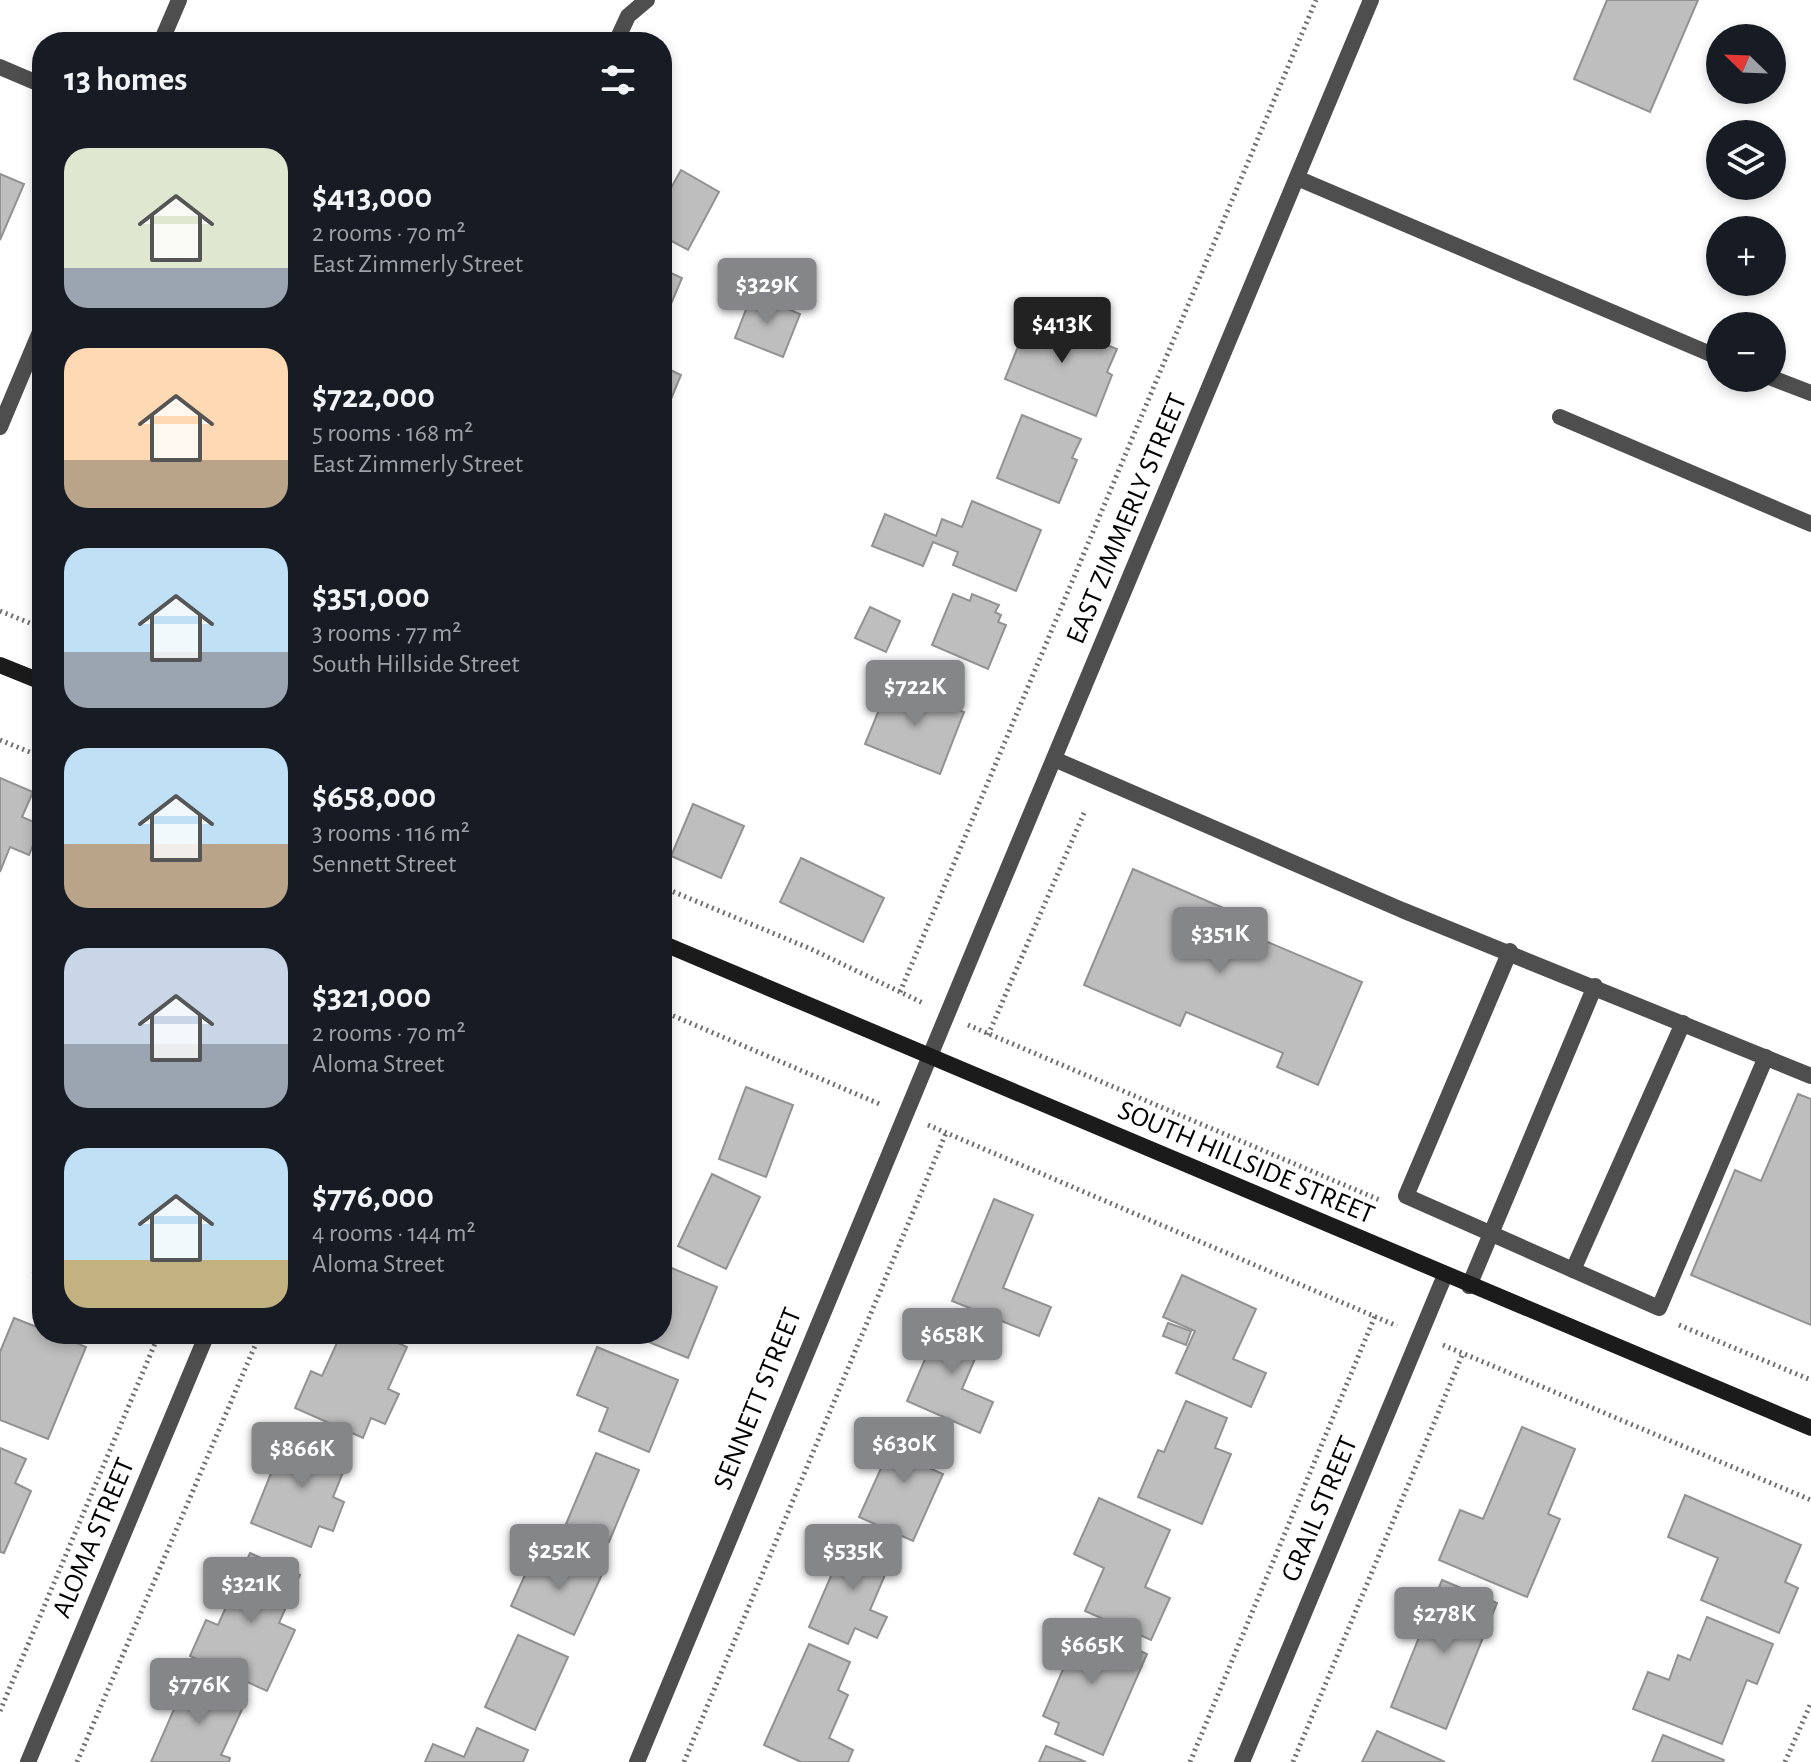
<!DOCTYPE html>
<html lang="en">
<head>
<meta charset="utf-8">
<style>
	body { margin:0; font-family:"Alegreya Sans",sans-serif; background:#242831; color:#f1f3f6; height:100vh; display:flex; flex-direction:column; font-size:30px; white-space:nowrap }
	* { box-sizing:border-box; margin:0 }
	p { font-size:26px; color:#9ea1a6 }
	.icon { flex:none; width:44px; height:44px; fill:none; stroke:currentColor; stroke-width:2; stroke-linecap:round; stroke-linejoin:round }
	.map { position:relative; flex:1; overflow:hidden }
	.details { position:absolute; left:32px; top:32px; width:640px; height:1312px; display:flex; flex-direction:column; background:#171b24; border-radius:32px; box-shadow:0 4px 12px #0003 }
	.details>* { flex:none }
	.needle { width:52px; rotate:293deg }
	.tools { position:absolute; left:1706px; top:24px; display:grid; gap:16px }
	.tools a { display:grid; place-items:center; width:80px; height:80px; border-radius:50%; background:#171b24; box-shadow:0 4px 12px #0003; font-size:40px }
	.price { position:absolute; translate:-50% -68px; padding:0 18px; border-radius:8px; background:#858687; color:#fff; font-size:26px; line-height:52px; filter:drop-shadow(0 2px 4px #0008) }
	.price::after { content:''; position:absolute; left:50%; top:48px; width:24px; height:18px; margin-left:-12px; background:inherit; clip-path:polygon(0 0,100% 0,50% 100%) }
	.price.current { background:#222; color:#fff }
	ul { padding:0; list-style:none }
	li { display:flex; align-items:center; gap:24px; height:200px; padding:0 32px }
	li span { display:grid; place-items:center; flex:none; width:224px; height:160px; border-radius:24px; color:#555 }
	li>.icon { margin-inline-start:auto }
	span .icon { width:96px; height:96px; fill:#fffc; stroke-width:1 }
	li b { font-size:34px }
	h2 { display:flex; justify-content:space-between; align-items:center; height:96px; padding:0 32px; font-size:34px }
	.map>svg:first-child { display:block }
	.building { fill:#bebebe; stroke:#929292; stroke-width:2 }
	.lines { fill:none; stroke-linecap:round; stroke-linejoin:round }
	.path { stroke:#707070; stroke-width:5; stroke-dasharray:2 4; stroke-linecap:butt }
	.service { stroke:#4e4e4e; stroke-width:16 }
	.minor { stroke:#4e4e4e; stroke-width:16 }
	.secondary { stroke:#1b1b1b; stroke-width:16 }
	.labels { text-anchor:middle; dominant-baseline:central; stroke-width:6; stroke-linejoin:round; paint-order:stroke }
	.street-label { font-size:28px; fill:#000; stroke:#fff }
</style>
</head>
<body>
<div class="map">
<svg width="1811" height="1762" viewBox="0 0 1811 1762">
	<rect width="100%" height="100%" fill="#fff"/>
	<g class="building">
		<polygon points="1607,0 1698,0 1650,112 1574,79"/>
		<polygon points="681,170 719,192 688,250 662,236 662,204"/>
		<polygon points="0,174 24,184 0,240"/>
		<polygon points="662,269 682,278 662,325"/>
		<polygon points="752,294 800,314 783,357 735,338"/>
		<polygon points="1031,314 1117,349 1107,372 1112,375 1096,416 1005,379"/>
		<polygon points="662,366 681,375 669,404 662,401"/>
		<polygon points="1022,415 1081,439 1072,458 1077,460 1059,503 997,478"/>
		<polygon points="972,501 1041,530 1016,591 953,565 958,552 933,542 923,566 872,546 885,514 936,536 942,519 962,527"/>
		<polygon points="953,594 970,601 972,594 999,605 995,612 1001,615 998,622 1006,625 988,669 932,645"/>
		<polygon points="870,607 900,621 886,652 855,638"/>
		<polygon points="890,683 964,712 940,774 865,744"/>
		<polygon points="0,778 33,792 22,817 41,825 29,855 10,847 0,872"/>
		<polygon points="693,804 744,826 721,878 671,856"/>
		<polygon points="801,858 884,898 863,942 780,902"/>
		<polygon points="1133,869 1249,919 1244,932 1362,982 1318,1085 1277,1067 1283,1053 1186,1012 1180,1026 1084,985"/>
		<polygon points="746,1087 793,1105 766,1177 719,1159"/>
		<polygon points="1798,1094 1811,1099 1811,1325 1691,1275 1735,1170 1761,1181"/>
		<polygon points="712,1174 760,1197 726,1269 678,1246"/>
		<polygon points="994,1199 1033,1215 1003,1288 1051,1307 1039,1336 952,1301"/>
		<polygon points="42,1253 42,1276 33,1272"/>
		<polygon points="662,1264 717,1287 688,1358 629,1334 662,1334"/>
		<polygon points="1182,1275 1256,1309 1233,1359 1266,1373 1251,1407 1176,1373 1195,1331 1163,1317"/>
		<polygon points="944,1315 986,1333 962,1389 993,1402 980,1433 907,1401"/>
		<polygon points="14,1318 42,1329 42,1334 54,1334 86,1347 48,1439 0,1420 0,1352"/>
		<polygon points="1168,1323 1191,1331 1186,1345 1163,1336"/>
		<polygon points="341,1334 378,1334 407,1347 388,1389 399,1394 385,1424 371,1418 363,1438 295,1408 311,1371 322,1376"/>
		<polygon points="597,1347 678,1380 649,1452 599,1431 608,1408 577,1395"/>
		<polygon points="1186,1401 1227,1418 1215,1448 1231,1454 1202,1524 1138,1497 1158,1450 1164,1452"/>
		<polygon points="900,1426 940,1444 929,1468 943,1474 913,1541 859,1517"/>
		<polygon points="1522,1427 1575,1449 1548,1514 1560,1519 1527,1597 1439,1560 1460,1510 1483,1519"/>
		<polygon points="288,1431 350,1455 333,1497 344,1502 333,1531 319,1526 311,1547 251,1523"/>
		<polygon points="0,1448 26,1459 15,1483 31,1491 4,1553 0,1552"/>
		<polygon points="596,1453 639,1470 609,1542 566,1524"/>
		<polygon points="1685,1495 1801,1545 1785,1582 1798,1588 1779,1633 1701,1600 1718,1558 1668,1537"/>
		<polygon points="1099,1498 1170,1530 1145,1587 1170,1598 1151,1640 1085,1611 1104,1568 1074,1554"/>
		<polygon points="849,1534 894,1554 870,1610 887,1617 877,1638 855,1628 848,1644 809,1627"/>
		<polygon points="250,1553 300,1575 279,1623 295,1630 267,1691 190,1656 206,1620 218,1625"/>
		<polygon points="576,1553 606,1566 574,1635 511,1606 533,1557 567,1573"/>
		<polygon points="1442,1580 1497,1603 1446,1729 1391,1707"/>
		<polygon points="1707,1617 1773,1644 1757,1684 1747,1680 1722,1744 1633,1709 1648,1672 1669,1680 1678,1655 1690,1660"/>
		<polygon points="1069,1620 1147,1654 1103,1755 1055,1734 1059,1723 1043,1716 1067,1660 1054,1654"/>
		<polygon points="518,1635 568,1657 535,1730 485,1707"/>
		<polygon points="809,1644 850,1662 838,1690 848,1695 829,1738 853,1750 848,1762 801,1762 764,1745"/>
		<polygon points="188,1677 245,1703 221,1755 230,1758 229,1762 151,1762"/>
		<polygon points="477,1728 528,1750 523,1762 425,1762 433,1744 464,1757"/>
		<polygon points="1377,1731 1445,1762 1362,1762"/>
		<polygon points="1663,1735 1724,1760 1723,1762 1652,1762"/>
		<polygon points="1046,1746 1086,1762 1039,1762"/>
	</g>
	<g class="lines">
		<g class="path">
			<polyline points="0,611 42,628"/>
			<polyline points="0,740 42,757"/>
			<polyline points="662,887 811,949 923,1003"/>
			<polyline points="900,992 1316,0"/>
			<polyline points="662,1011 882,1105"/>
			<polyline points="968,1025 1382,1201"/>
			<polyline points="988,1035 1084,813"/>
			<polyline points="928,1125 1397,1326"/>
			<polyline points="1679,1325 1811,1380"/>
			<polyline points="1443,1345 1811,1500"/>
			<polyline points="0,1711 159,1334"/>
			<polyline points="77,1762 260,1334"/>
			<polyline points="684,1762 946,1133"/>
			<polyline points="1190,1762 1375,1316"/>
			<polyline points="1293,1762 1463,1353"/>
			<polyline points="1785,1762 1811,1703"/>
		</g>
		<g class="service">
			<polyline points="1297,178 1720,358"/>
			<polyline points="1772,378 1811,393"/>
			<polyline points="1560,417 1811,524"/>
			<polyline points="1054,759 1402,910 1811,1076"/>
			<polyline points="1510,951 1406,1196 1659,1308 1766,1057"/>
			<polyline points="1573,1270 1683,1023"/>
			<polyline points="1469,1286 1595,986"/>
		</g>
		<g class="minor">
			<polyline points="161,42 179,0"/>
			<polyline points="616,42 628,16 647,0"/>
			<polyline points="0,67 42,85"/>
			<polyline points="0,427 42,327"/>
			<polyline points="28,1762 207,1334"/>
			<path d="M637 1762C879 1173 1126 588 1371 0"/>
			<polyline points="1242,1762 1445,1275"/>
		</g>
		<g class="secondary">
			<polyline points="0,665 42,682"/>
			<polyline points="662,943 1811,1428"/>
		</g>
	</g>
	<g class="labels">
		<g class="street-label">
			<text transform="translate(1127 519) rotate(-67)">EAST ZIMMERLY STREET</text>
			<text transform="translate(1246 1163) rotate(23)">SOUTH HILLSIDE STREET</text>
			<text transform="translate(758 1399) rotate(-68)">SENNETT STREET</text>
			<text transform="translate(1320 1509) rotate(-67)">GRAIL STREET</text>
			<text transform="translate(94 1538) rotate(-67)">ALOMA STREET</text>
		</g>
	</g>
</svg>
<div class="tools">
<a><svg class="needle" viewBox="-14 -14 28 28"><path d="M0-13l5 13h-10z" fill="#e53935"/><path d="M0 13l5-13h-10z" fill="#9ea1a6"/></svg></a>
<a><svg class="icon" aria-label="layers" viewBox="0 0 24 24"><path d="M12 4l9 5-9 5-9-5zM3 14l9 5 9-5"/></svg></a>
<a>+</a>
<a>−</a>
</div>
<b class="price" style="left:767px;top:326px">$329K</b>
<b class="price current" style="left:1062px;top:365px">$413K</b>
<b class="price" style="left:915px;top:728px">$722K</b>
<b class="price" style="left:1220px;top:975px">$351K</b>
<b class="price" style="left:952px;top:1376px">$658K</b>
<b class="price" style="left:904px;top:1485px">$630K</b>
<b class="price" style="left:302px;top:1490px">$866K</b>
<b class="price" style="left:559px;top:1592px">$252K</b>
<b class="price" style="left:853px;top:1592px">$535K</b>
<b class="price" style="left:251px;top:1625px">$321K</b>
<b class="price" style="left:1444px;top:1655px">$278K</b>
<b class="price" style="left:1092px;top:1686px">$665K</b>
<b class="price" style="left:199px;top:1726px">$776K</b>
<section class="details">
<h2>13 homes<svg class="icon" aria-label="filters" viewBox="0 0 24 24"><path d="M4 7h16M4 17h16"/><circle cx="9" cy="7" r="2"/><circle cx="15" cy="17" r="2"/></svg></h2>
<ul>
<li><span style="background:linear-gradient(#dfe7d0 75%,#9aa5b1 0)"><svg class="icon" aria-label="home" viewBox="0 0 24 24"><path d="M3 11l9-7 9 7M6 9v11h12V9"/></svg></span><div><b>$413,000</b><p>2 rooms · 70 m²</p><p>East Zimmerly Street</p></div></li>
<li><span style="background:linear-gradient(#ffd9b3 70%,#b9a48a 0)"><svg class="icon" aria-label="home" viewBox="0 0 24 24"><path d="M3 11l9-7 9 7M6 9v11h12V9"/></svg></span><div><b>$722,000</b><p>5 rooms · 168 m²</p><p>East Zimmerly Street</p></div></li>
<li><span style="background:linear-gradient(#bfe0f5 65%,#9aa5b1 0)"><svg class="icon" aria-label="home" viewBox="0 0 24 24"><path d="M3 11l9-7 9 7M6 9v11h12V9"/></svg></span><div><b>$351,000</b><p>3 rooms · 77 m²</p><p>South Hillside Street</p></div></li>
<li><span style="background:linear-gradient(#bfe0f5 60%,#b9a48a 0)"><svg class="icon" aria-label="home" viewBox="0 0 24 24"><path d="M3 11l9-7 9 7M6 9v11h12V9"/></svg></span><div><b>$658,000</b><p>3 rooms · 116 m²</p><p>Sennett Street</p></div></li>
<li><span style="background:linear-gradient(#c9d6e8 60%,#9aa5b1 0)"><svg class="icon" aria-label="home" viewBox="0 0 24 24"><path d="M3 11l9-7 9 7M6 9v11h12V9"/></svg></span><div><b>$321,000</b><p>2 rooms · 70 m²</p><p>Aloma Street</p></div></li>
<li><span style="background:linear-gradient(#bfe0f5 70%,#c2b280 0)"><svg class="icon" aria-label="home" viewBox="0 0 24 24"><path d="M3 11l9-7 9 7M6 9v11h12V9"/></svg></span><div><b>$776,000</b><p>4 rooms · 144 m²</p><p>Aloma Street</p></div></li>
</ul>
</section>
</div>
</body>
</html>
